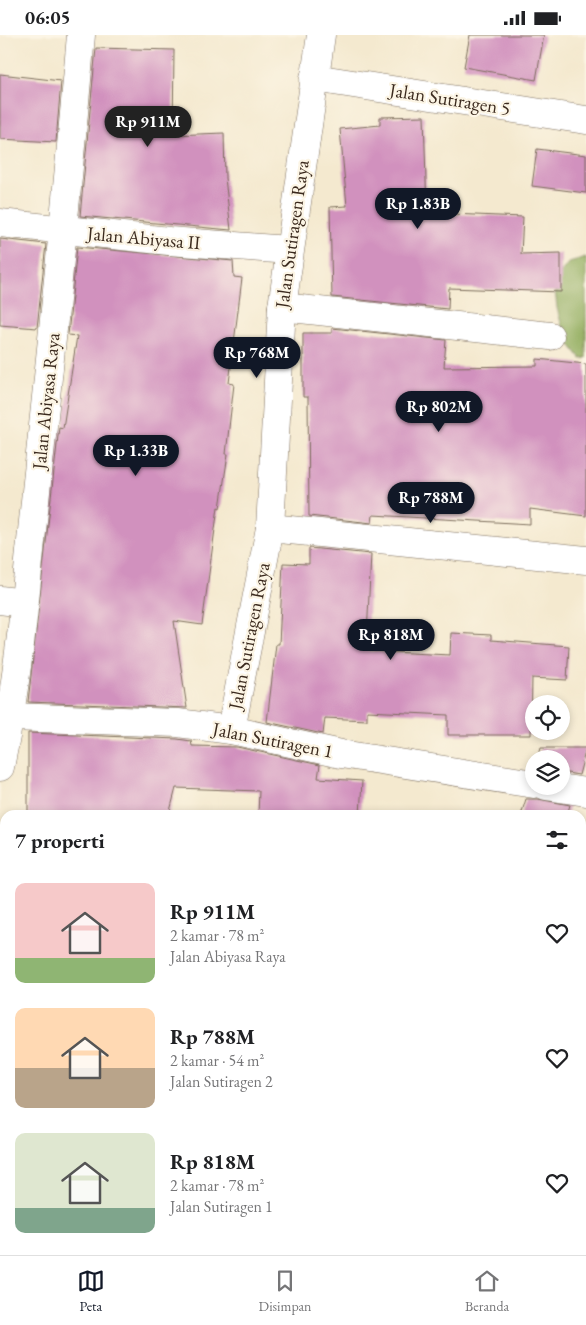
<!DOCTYPE html>
<html lang="id">
<head>
<meta charset="utf-8">
<style>
	body { margin:0; font-family:"EB Garamond",serif; background:#f2f2f2; color:#202124; height:100vh; display:flex; flex-direction:column; font-size:19px; white-space:nowrap }
	* { box-sizing:border-box; margin:0 }
	p { font-size:16px; color:#757577 }
	.icon { flex:none; width:28px; height:28px; fill:none; stroke:currentColor; stroke-width:2; stroke-linecap:round; stroke-linejoin:round }
	.map { position:relative; flex:1; overflow:hidden }
	.sheet { position:absolute; left:0px; top:775px; width:586px; height:445px; display:flex; flex-direction:column; background:#fff; border-radius:15px 15px 0 0; box-shadow:0 2px 8px #0003 }
	.sheet>* { flex:none }
	.buttons { position:absolute; left:525px; top:660px; display:grid; gap:10px }
	.buttons a { display:grid; place-items:center; width:45px; height:45px; border-radius:50%; background:#fff; box-shadow:0 2px 8px #0003; font-size:25px }
	.price { position:absolute; translate:-50% -42px; padding:0 11px; border-radius:18px; background:#111827; color:#fff; font-size:16px; line-height:32px; filter:drop-shadow(0 1px 2px #0008) }
	.price::after { content:''; position:absolute; left:50%; top:30px; width:15px; height:11px; margin-left:-8px; background:inherit; clip-path:polygon(0 0,100% 0,50% 100%) }
	.price.on { background:#222; color:#fff }
	ul { padding:0; list-style:none }
	li { display:flex; align-items:center; gap:15px; height:125px; padding:0 15px }
	li span { display:grid; place-items:center; flex:none; width:140px; height:100px; border-radius:10px; color:#555 }
	li>.icon { margin-inline-start:auto }
	span .icon { width:60px; height:60px; fill:#fffc; stroke-width:1 }
	li b { font-size:21px }
	h2 { display:flex; justify-content:space-between; align-items:center; height:60px; padding:0 15px; font-size:21px }
	.status { display:flex; justify-content:space-between; align-items:center; height:35px; padding:0 25px; background:#fff; direction:ltr }
	.status svg { height:14px; fill:currentColor }
	.dock { display:flex; justify-content:space-around; align-items:center; height:70px; border-top:1px solid #e0e0e0; background:#fff; font-size:14px; color:#757577 }
	.dock a { display:grid; justify-items:center; gap:2px }
	.dock .on { color:#111827 }
	.map>svg:first-child { display:block }
	.forest { fill:#92ad5f; stroke:#666c3e }
	.lines { fill:none; stroke-linecap:round; stroke-linejoin:round }
	.stream { stroke:#73baea; stroke-width:12 }
	.building { fill:#d191be }
	.minor-casing { stroke:#7c6d5c; stroke-width:29 }
	.minor { stroke:#fff; stroke-width:28 }
	.labels { text-anchor:middle; dominant-baseline:central; stroke-width:4.5; stroke-linejoin:round; paint-order:stroke }
	.street-label { font-size:19px; fill:#3b2a1e; stroke:#fcf5e5 }
</style>
</head>
<body>
<div class="status"><b>06:05</b><svg viewBox="0 0 49 12"><path d="M0 12V9h3v3zM5 12V6h3v6zM10 12V3h3v9zM15 12V0h3v12zM26 1h20v11H26zM47 4h2v5h-2z"/></svg></div>
<div class="map">
<svg width="586" height="1220" viewBox="0 0 586 1220">
	<rect width="100%" height="100%" fill="#fcf5e5"/>
	<filter id="ink" filterUnits="userSpaceOnUse"><feTurbulence type="fractalNoise" baseFrequency=".02" numOctaves="2"/><feDisplacementMap in="SourceGraphic" scale="10" xChannelSelector="R" yChannelSelector="G"/><feConvolveMatrix kernelMatrix="1 2 1 2 8 2 1 2 1" color-interpolation-filters="sRGB"/></filter>
	<filter id="wash" filterUnits="userSpaceOnUse"><feTurbulence type="fractalNoise" baseFrequency=".0096" numOctaves="4" result="noise"/><feDisplacementMap in="SourceGraphic" scale="20" xChannelSelector="R" yChannelSelector="G"/><feGaussianBlur stdDeviation="1.12" result="paint"/><feColorMatrix in="noise" values="0 0 0 0 0 0 0 0 0 0 0 0 0 0 0 0 0 1.4 0 .05"/><feComposite in="paint" operator="in"/></filter>
	<g filter="url(#wash)">
		<rect width="100%" height="100%" fill="#f4e9cf"/>
		<g class="forest">
			<polygon points="586,222 586,323 581,324 565,303 557,273 554,246 569,227"/>
			<polygon points="133,1215 462,1215 458,1220 128,1220"/>
		</g>
		<g class="lines">
			<g class="stream">
				<polyline points="581,928 586,921"/>
				<polyline points="409,1220 415,1215"/>
			</g>
		</g>
		<g id="blocks">
			<g class="building">
				<polygon points="470,0 544,0 536,45 464,32"/>
				<polygon points="96,13 174,15 173,100 224,98 225,143 231,195 80,181"/>
				<polygon points="0,39 61,46 56,107 0,104"/>
				<polygon points="424,81 427,178 523,182 521,219 561,218 561,257 449,253 448,274 332,262 330,172 347,171 340,94 380,90 380,82"/>
				<polygon points="537,114 586,120 586,158 532,151"/>
				<polygon points="0,204 46,209 37,293 0,290"/>
				<polygon points="77,212 233,226 234,242 242,243 229,348 234,349 226,419 228,419 220,473 218,472 202,590 174,586 187,673 28,667 59,392 63,393 77,301 68,300"/>
				<polygon points="332,293 446,305 444,332 537,331 537,324 586,329 586,481 530,474 530,489 373,480 372,488 309,481 308,362 303,362 303,298 332,298"/>
				<polygon points="309,513 371,519 367,601 370,602 370,616 450,620 451,598 491,600 491,605 569,611 567,645 532,643 531,700 448,700 448,680 367,676 367,685 325,683 323,699 267,687 276,609 279,609 283,528 309,529"/>
				<polygon points="28,698 177,704 191,706 192,711 237,712 320,730 318,743 362,746 360,780 258,780 259,756 176,753 169,780 28,780"/>
				<polygon points="541,713 586,713 579,740 561,737 561,724 538,724"/>
				<polygon points="526,764 538,764 570,770 567,780 521,780"/>
			</g>
		</g>
	</g>
	<g filter="url(#ink)">
		<use href="#blocks" fill-opacity="0" stroke="#7c6d5c" stroke-width="1"/>
		<g class="lines">
			<g class="minor-casing">
				<g id="minor">
					<polyline points="314,43 586,85"/>
					<polyline points="0,188 169,206 289,215"/>
					<polyline points="282,272 550,301"/>
					<polyline points="270,493 586,525"/>
					<polyline points="0,565 24,568"/>
					<polyline points="11,682 178,688 231,695 341,719 534,749"/>
					<polyline points="231,695 270,493 282,272 321,0"/>
					<path d="M0 732C20 638 27 542 37 447 53 298 68 149 81 0"/>
					<polyline points="546,751 586,757"/>
					<polyline points="581,1069 586,1061"/>
					<polyline points="483,1220 488,1215"/>
				</g>
			</g>
			<use href="#minor" class="minor"/>
		</g>
	</g>
	<g class="labels">
		<g class="street-label">
			<text transform="translate(450 64) rotate(9)">Jalan Sutiragen 5</text>
			<text transform="translate(292 199) rotate(-82)">Jalan Sutiragen Raya</text>
			<text transform="translate(144 203) rotate(5)">Jalan Abiyasa II</text>
			<text transform="translate(46 366) rotate(-84)">Jalan Abiyasa Raya</text>
			<text transform="translate(249 601) rotate(-79)">Jalan Sutiragen Raya</text>
			<text transform="translate(273 705) rotate(11)">Jalan Sutiragen 1</text>
		</g>
	</g>
</svg>
<div class="buttons">
<a><svg class="icon" aria-label="locate" viewBox="0 0 24 24"><circle cx="12" cy="12" r="6"/><path d="M12 2v4M12 18v4M2 12h4M18 12h4"/></svg></a>
<a><svg class="icon" aria-label="layers" viewBox="0 0 24 24"><path d="M12 4l9 5-9 5-9-5zM3 14l9 5 9-5"/></svg></a>
</div>
<b class="price on" style="left:148px;top:113px">Rp 911M</b>
<b class="price" style="left:418px;top:195px">Rp 1.83B</b>
<b class="price" style="left:257px;top:344px">Rp 768M</b>
<b class="price" style="left:439px;top:398px">Rp 802M</b>
<b class="price" style="left:136px;top:442px">Rp 1.33B</b>
<b class="price" style="left:431px;top:489px">Rp 788M</b>
<b class="price" style="left:391px;top:626px">Rp 818M</b>
<section class="sheet">
<h2>7 properti<svg class="icon" aria-label="filters" viewBox="0 0 24 24"><path d="M4 7h16M4 17h16"/><circle cx="9" cy="7" r="2"/><circle cx="15" cy="17" r="2"/></svg></h2>
<ul>
<li><span style="background:linear-gradient(#f6c9c9 75%,#8fb573 0)"><svg class="icon" aria-label="home" viewBox="0 0 24 24"><path d="M3 11l9-7 9 7M6 9v11h12V9"/></svg></span><div><b>Rp 911M</b><p>2 kamar · 78 m²</p><p>Jalan Abiyasa Raya</p></div><svg class="icon" aria-label="heart" viewBox="0 0 24 24"><path d="M12 20l-8-8c-3-5 5-10 8-4 3-6 11-1 8 4z"/></svg></li>
<li><span style="background:linear-gradient(#ffd9b3 60%,#b9a48a 0)"><svg class="icon" aria-label="home" viewBox="0 0 24 24"><path d="M3 11l9-7 9 7M6 9v11h12V9"/></svg></span><div><b>Rp 788M</b><p>2 kamar · 54 m²</p><p>Jalan Sutiragen 2</p></div><svg class="icon" aria-label="heart" viewBox="0 0 24 24"><path d="M12 20l-8-8c-3-5 5-10 8-4 3-6 11-1 8 4z"/></svg></li>
<li><span style="background:linear-gradient(#dfe7d0 75%,#7fa58c 0)"><svg class="icon" aria-label="home" viewBox="0 0 24 24"><path d="M3 11l9-7 9 7M6 9v11h12V9"/></svg></span><div><b>Rp 818M</b><p>2 kamar · 78 m²</p><p>Jalan Sutiragen 1</p></div><svg class="icon" aria-label="heart" viewBox="0 0 24 24"><path d="M12 20l-8-8c-3-5 5-10 8-4 3-6 11-1 8 4z"/></svg></li>
</ul>
</section>
</div>
<nav class="dock">
<a class="on"><svg class="icon" aria-label="map" viewBox="0 0 24 24"><path d="M3 6l6-2 6 2 6-2v14l-6 2-6-2-6 2zM9 4v14M15 6v14"/></svg>Peta</a>
<a><svg class="icon" aria-label="saved" viewBox="0 0 24 24"><path d="M7 4h10v16l-5-4-5 4z"/></svg>Disimpan</a>
<a><svg class="icon" aria-label="home" viewBox="0 0 24 24"><path d="M3 11l9-7 9 7M6 9v11h12V9"/></svg>Beranda</a>
</nav>
</body>
</html>
